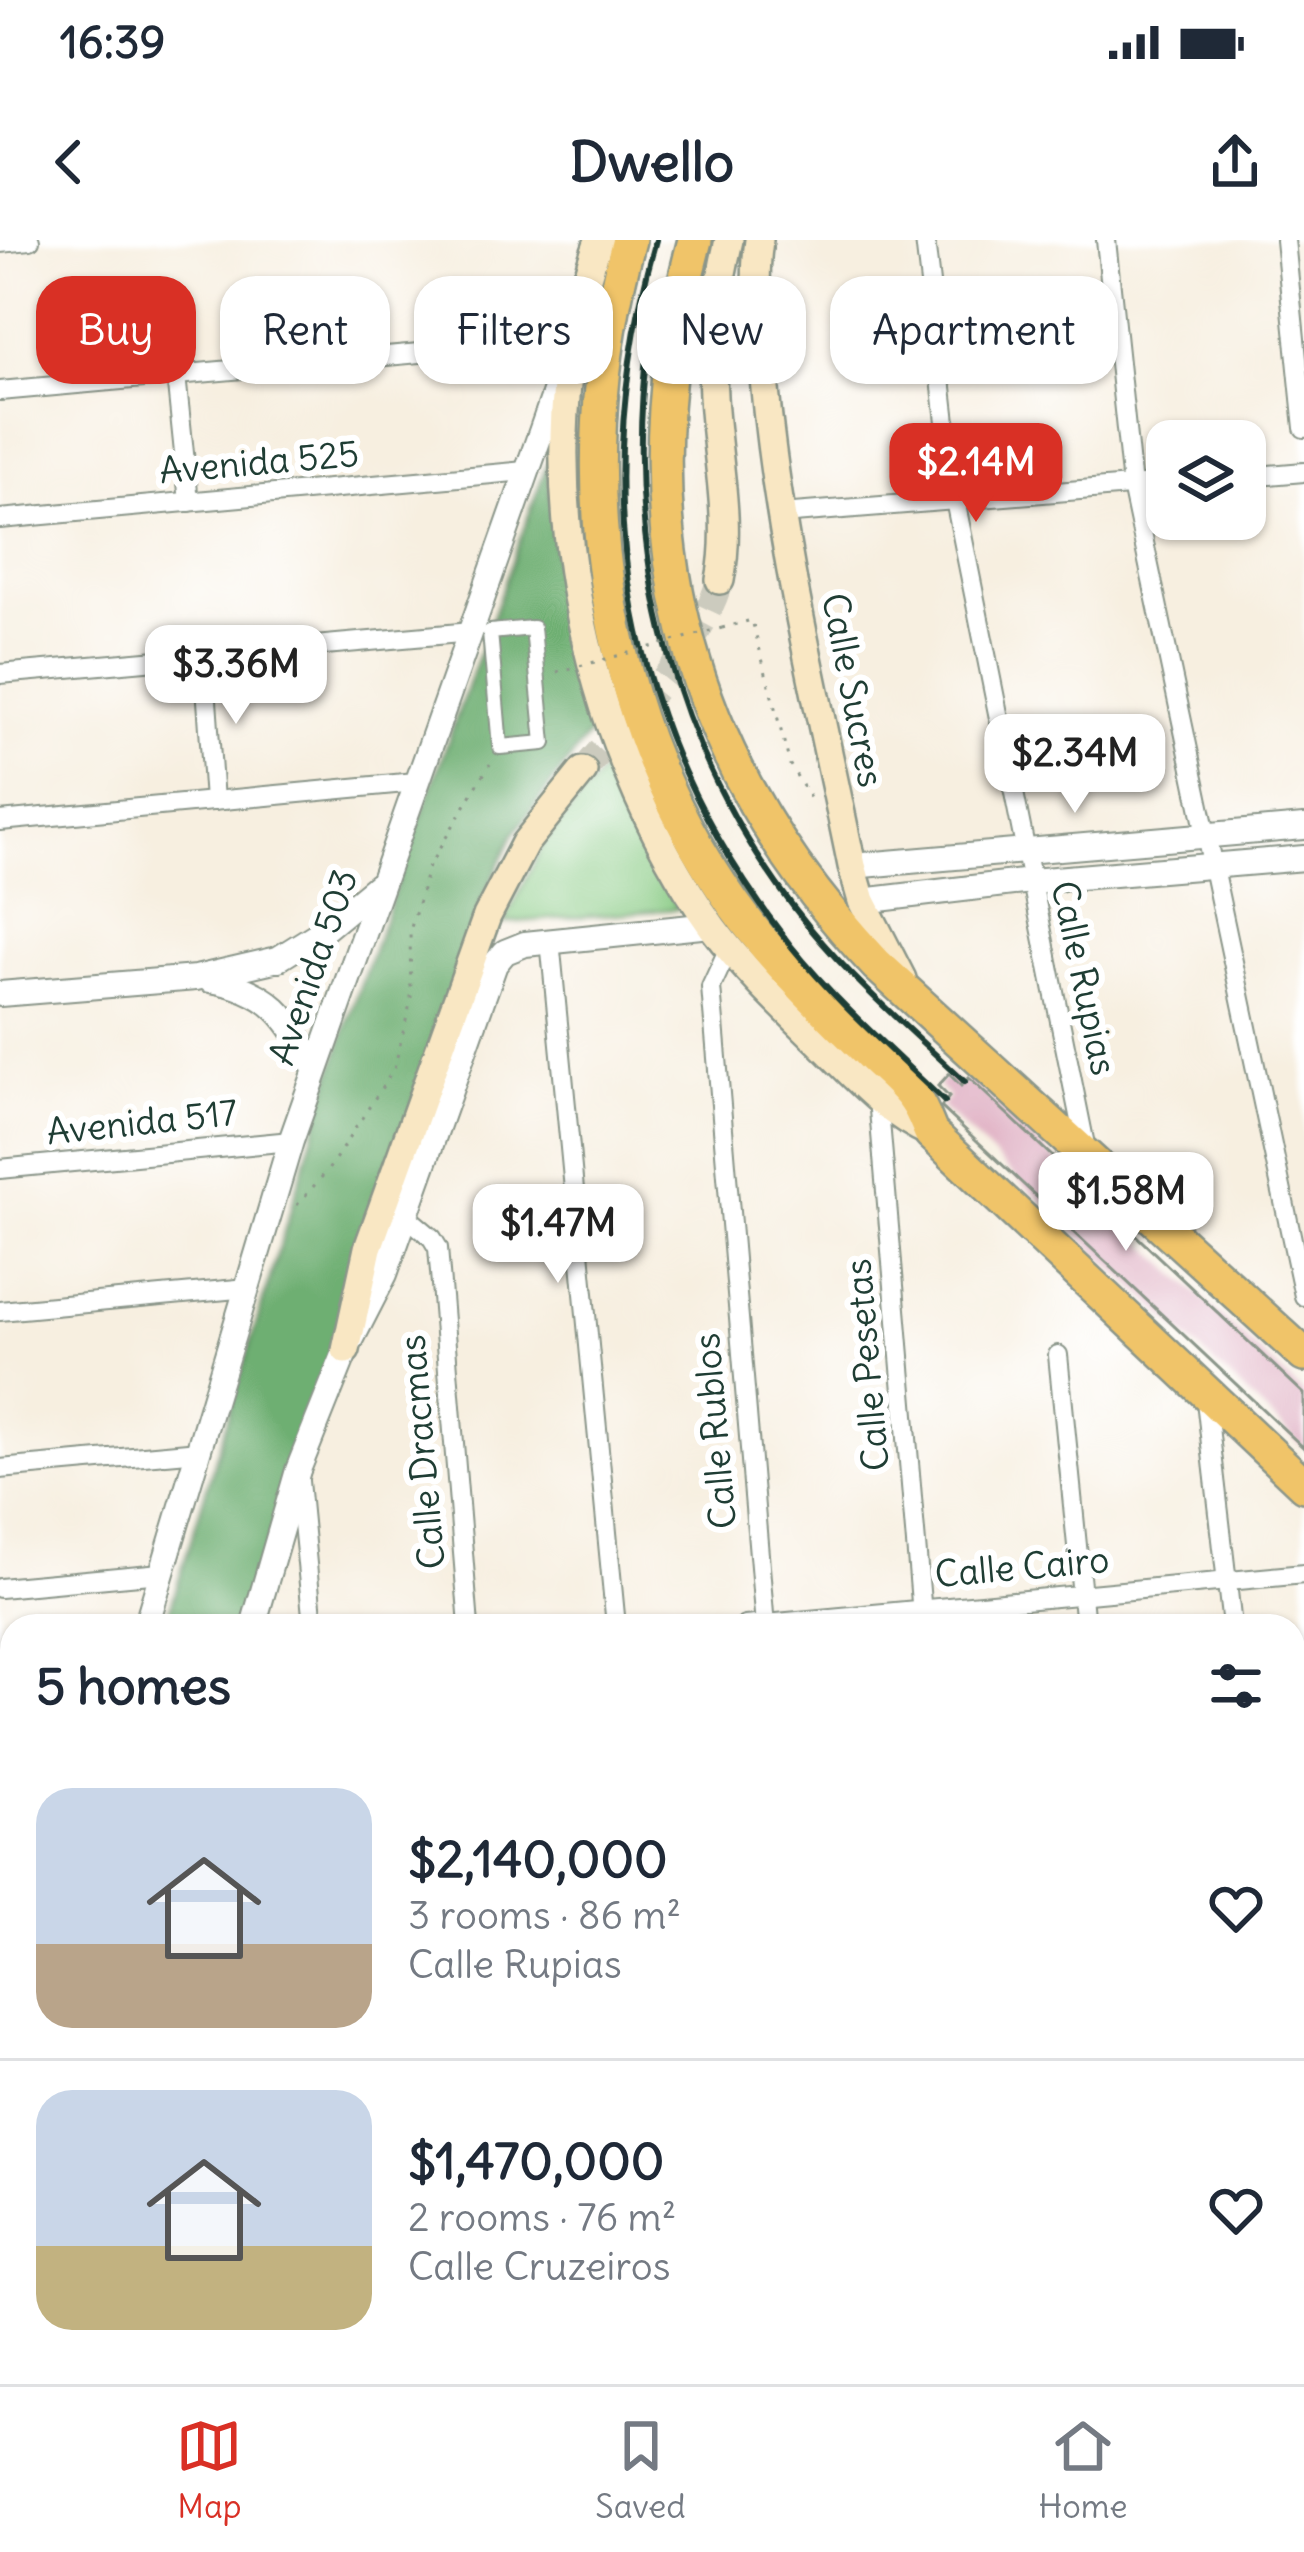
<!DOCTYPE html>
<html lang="en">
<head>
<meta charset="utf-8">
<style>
	body { margin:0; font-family:Delius,sans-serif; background:#f2f2f3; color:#1f2937; height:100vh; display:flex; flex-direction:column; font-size:45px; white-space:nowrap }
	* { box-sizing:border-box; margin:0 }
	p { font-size:39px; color:#747a83 }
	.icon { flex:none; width:66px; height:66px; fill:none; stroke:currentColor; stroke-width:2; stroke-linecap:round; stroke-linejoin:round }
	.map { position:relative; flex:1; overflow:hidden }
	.details { position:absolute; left:0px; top:1374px; width:1305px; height:771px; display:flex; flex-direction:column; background:#fff; border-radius:36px 36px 0 0; box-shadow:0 3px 9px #0004 }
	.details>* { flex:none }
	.banner { position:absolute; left:36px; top:36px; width:1233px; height:108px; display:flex; gap:24px }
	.controls { position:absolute; left:1146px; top:180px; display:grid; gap:24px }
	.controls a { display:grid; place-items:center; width:120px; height:120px; border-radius:24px; background:#fff; box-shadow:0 3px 9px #0004; font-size:60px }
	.price { position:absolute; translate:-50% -102px; padding:0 27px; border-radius:24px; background:#fff; color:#222; font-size:39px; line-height:78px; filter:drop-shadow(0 3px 6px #0008) }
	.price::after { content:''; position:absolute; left:50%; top:72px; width:36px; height:27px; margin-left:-18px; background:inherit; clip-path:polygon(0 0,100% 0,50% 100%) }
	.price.on { background:#d93025; color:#fff }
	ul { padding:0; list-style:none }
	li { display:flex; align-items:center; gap:36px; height:300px; padding:0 36px }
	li+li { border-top:3px solid #e0e1e3 }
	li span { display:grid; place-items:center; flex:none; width:336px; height:240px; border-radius:36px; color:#555 }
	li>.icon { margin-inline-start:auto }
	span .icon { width:144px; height:144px; fill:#fffc; stroke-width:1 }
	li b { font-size:51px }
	h2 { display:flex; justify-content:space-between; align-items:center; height:144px; padding:0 36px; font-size:51px }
	.chip { padding:0 42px; border-radius:36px; background:#fff; box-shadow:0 3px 9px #0004; font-size:42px; line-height:108px }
	.chip.on { background:#d93025; color:#fff }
	.status { display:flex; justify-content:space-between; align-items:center; height:84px; padding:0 60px; background:#fff; direction:ltr }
	.status svg { height:33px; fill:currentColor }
	header { display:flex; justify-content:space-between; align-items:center; height:156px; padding:0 36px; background:#fff; font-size:54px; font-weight:800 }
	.dock { display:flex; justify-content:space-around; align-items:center; height:168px; border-top:3px solid #e0e1e3; background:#fff; font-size:33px; color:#747a83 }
	.dock a { display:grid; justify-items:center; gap:6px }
	.dock .on { color:#d93025 }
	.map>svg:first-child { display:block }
	.green { fill:#89cb84; stroke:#54845c; stroke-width:3 }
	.forest { fill:#6eaf72; stroke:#467653; stroke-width:3 }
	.building { fill:#dda9be }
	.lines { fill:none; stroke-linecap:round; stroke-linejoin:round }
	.secondary-tunnel { stroke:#cccbbe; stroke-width:27; stroke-dasharray:27 14; stroke-linecap:butt }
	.pedestrian-casing { stroke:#8b968a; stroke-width:18 }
	.minor-casing { stroke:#8b968a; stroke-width:22 }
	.tertiary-casing { stroke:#8b968a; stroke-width:28 }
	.secondary-casing { stroke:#8b968a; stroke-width:32 }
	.motorway-casing { stroke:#8b968a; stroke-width:38 }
	.path { stroke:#8b968a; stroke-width:3; stroke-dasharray:3 9; stroke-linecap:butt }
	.pedestrian { stroke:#fff; stroke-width:14 }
	.minor { stroke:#fff; stroke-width:18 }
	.tertiary { stroke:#fff; stroke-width:24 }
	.secondary { stroke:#f9e7c3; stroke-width:27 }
	.motorway { stroke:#f0c469; stroke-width:33 }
	.rail { stroke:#1f3d34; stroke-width:6 }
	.path-bridge { stroke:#8b968a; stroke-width:3; stroke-dasharray:3 9; stroke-linecap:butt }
	.labels { text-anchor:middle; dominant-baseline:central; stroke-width:12; stroke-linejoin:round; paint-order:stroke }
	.street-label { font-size:36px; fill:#1f3d34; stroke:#fff }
</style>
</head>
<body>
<div class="status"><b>16:39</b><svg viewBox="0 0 49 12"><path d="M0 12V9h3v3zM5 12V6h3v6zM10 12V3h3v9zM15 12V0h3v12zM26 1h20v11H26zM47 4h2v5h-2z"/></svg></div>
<header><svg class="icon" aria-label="back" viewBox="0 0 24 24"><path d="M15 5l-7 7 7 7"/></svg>Dwello<svg class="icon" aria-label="share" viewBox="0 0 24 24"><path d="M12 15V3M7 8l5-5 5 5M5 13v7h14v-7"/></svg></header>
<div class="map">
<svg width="1304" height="2144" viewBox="0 0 1304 2144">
	<rect width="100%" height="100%" fill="#fff"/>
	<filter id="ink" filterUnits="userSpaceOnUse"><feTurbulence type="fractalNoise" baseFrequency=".00833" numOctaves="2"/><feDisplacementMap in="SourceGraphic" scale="24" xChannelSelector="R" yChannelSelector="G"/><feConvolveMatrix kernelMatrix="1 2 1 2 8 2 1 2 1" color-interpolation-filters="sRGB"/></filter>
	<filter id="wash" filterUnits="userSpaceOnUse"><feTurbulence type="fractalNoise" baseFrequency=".004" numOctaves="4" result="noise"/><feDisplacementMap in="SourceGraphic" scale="48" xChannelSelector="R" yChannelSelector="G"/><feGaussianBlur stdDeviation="2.7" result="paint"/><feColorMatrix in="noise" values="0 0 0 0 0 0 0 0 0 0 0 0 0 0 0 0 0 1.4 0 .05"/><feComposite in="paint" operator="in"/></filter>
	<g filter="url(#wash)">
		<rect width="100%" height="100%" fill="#f7efe0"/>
		<polygon class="green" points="606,526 678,669 504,683 543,605"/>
		<polygon class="forest" points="548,221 559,372 590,493 513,595 479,668 241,1386 165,1386 347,783"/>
		<g id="blocks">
			<g class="building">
				<polygon points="949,834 961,846 969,838 1304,1154 1304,1208 941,867 949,857 938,846"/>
				<polygon points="8,1919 12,1920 12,2012 0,2017 0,1946 5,1937 0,1933"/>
			</g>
		</g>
	</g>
	<g filter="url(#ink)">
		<use href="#blocks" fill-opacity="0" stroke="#8b968a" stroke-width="3"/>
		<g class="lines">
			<path class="secondary-tunnel" d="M583 531C632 473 698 414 720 340"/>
			<g class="pedestrian-casing">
				<polygon id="pedestrian" points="533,388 544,503 500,507 490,392"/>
			</g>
			<g class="minor-casing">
				<g id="minor">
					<polyline points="925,0 955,260 1086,910"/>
					<polyline points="1106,0 1132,246 1304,1056"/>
					<polyline points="1285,0 1304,188"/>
					<polyline points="0,3 30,0"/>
					<polyline points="176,135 189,262"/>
					<polyline points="0,151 574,99"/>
					<polyline points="1245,237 1304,232"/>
					<polyline points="781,274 1167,243"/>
					<polyline points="0,279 525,231"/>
					<polyline points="204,417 214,561"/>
					<polyline points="0,434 471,392"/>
					<polyline points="0,581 416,542"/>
					<polyline points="550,700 616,1386"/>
					<polyline points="729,708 711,747 765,1386"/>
					<polyline points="878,858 923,1386"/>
					<polyline points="0,929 291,901"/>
					<polyline points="406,976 432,998 438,1008 469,1386"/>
					<polyline points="0,1071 248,1048"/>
					<polyline points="1058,1115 1085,1386"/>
					<polyline points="1205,1152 1232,1386"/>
					<polyline points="0,1229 199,1211"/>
					<polyline points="299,1241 313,1386"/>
					<polyline points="0,1348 161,1333"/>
					<polyline points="745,1386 1304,1334"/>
					<polyline points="0,1501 12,1500"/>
					<polyline points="0,1641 12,1640"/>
					<polyline points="1293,2089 1298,2144"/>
					<polyline points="0,2122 12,2093"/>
					<polyline points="73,2133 75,2144"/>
					<polyline points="221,2133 222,2144"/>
					<polyline points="385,2133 386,2144"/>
					<polyline points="541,2133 542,2144"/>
					<polyline points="688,2133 689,2144"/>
					<polyline points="832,2133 833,2144"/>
					<polyline points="988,2133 989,2144"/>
					<polyline points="1153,2133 1154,2144"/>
					<polyline points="1020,2144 1130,2133"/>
				</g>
			</g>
			<g class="tertiary-casing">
				<g id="tertiary">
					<polyline points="852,626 1304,587"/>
					<polyline points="862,661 1031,641 1304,618"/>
					<path d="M210 740C271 750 288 777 315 829"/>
					<polyline points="0,754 196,738 278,719 321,692 378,645"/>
					<polyline points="146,1386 291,901 565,124"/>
					<polyline points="253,1386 298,1230 346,1110 385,1034 495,724 505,712 525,704 711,685"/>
					<polyline points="0,1793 12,1775"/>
					<polyline points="0,1909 12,1898"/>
					<polyline points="0,2118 1,2121"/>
				</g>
			</g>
			<g class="secondary-casing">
				<g id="secondary">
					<path d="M599 0C520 216 581 504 713 688 742 727 777 761 812 795 849 830 883 872 931 893"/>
					<path d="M759 0C752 46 760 92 764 138 778 302 819 464 852 626L862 661 902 739"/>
					<path d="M720 340C732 280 716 217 713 156 710 103 717 51 729 0"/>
					<polyline points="346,1110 368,1008 487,676 525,603 583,531"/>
				</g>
			</g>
			<g class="motorway-casing">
				<g id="motorway">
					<path d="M629 0C563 238 602 507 762 701 795 741 833 777 870 814 884 828 904 843 915 860 922 869 926 882 931 893L1304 1245"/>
					<path d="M695 0C621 275 680 518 877 725L1304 1115"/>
				</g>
			</g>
			<g class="path">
				<polyline points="722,388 752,380 790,525 813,563"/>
				<polyline points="297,965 328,930 394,829 411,760 410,691 429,626 490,524"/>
			</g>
			<use href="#pedestrian" class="pedestrian"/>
			<use href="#minor" class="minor"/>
			<use href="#tertiary" class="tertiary"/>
			<use href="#secondary" class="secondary"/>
			<use href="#motorway" class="motorway"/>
			<g class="rail">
				<path d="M656 0C583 259 624 493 791 706 837 763 892 811 945 862"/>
				<path d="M648 101C620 315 674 521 810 688 856 744 912 792 965 842"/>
			</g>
			<polyline class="path-bridge" points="557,432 722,388"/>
		</g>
	</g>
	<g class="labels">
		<g class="street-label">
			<text transform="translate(259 222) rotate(-5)">Avenida 525</text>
			<text transform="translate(853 450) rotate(79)">Calle Sucres</text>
			<text transform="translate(313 727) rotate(-71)">Avenida 503</text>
			<text transform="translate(1084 738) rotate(78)">Calle Rupias</text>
			<text transform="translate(142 882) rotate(-6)">Avenida 517</text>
			<text transform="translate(867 1125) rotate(-95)">Calle Pesetas</text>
			<text transform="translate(715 1191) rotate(-95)">Calle Rublos</text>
			<text transform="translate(422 1212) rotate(-95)">Calle Dracmas</text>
			<text transform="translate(1022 1327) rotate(-5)">Calle Cairo</text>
		</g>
	</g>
</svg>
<div class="controls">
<a><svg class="icon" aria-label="layers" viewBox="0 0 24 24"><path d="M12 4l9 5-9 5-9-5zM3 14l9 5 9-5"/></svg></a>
</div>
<b class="price on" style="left:976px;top:285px">$2.14M</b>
<b class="price" style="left:236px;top:487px">$3.36M</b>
<b class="price" style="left:1075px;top:576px">$2.34M</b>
<b class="price" style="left:1126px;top:1014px">$1.58M</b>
<b class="price" style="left:558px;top:1046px">$1.47M</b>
<div class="banner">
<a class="chip on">Buy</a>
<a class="chip">Rent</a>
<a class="chip">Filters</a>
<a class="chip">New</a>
<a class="chip">Apartment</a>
</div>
<section class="details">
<h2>5 homes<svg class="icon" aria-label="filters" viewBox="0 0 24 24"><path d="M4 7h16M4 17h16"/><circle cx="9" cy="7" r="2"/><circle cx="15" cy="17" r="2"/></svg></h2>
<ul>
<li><span style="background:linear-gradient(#c9d6e8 65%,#b9a48a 0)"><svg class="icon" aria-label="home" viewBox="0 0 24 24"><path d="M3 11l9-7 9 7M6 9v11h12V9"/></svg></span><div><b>$2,140,000</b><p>3 rooms · 86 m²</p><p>Calle Rupias</p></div><svg class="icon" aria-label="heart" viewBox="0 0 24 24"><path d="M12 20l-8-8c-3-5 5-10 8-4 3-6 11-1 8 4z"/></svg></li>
<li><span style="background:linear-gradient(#c9d6e8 65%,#c2b280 0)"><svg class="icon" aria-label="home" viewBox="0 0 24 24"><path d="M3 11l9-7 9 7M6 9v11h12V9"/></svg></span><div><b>$1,470,000</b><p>2 rooms · 76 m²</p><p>Calle Cruzeiros</p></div><svg class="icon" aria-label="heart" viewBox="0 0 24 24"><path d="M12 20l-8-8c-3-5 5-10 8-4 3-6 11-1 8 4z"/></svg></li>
</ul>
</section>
</div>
<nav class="dock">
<a class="on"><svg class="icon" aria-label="map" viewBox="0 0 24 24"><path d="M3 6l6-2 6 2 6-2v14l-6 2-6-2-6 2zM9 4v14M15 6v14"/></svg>Map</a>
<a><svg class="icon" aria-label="saved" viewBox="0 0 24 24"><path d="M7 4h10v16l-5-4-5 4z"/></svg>Saved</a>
<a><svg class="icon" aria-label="home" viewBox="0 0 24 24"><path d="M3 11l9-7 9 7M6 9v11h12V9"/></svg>Home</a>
</nav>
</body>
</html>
